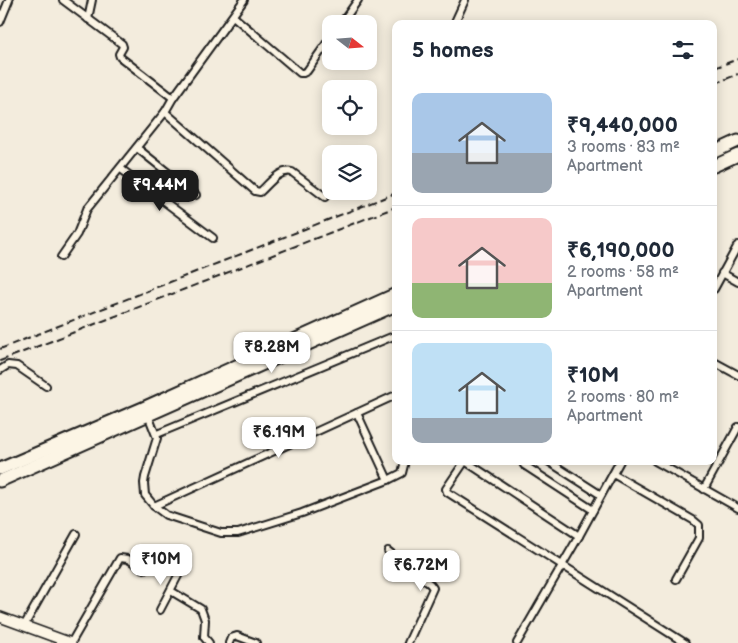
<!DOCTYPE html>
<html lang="en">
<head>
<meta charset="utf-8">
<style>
	body { margin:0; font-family:"Balsamiq Sans",sans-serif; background:#f2f2f3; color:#1f2937; height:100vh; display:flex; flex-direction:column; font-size:19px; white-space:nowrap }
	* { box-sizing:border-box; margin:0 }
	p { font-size:16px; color:#747a83 }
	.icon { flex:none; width:28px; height:28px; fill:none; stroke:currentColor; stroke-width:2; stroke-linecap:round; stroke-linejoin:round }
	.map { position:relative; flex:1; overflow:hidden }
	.sheet { position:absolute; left:392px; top:20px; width:325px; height:445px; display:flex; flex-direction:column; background:#fff; border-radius:10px; box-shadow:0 2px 12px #0003 }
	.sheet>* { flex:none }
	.needle { width:32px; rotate:107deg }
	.buttons { position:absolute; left:322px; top:15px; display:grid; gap:10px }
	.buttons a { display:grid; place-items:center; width:55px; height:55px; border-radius:10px; background:#fff; box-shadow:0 2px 12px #0003; font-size:25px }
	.price { position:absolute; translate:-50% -42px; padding:0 11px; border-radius:10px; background:#fff; color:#222; font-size:16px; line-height:32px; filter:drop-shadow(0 1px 2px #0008) }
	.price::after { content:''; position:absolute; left:50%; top:30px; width:15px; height:11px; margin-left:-8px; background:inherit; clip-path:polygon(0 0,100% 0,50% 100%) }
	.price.selected { background:#1c1c1c; color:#fff }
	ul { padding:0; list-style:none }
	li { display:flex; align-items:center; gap:15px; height:125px; padding:0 20px }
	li+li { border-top:1px solid #e0e1e3 }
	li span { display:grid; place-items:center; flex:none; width:140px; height:100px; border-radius:10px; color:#555 }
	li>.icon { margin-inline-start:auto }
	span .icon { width:60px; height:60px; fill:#fffc; stroke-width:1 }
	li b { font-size:21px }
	h2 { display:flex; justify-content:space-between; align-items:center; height:60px; padding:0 20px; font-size:21px }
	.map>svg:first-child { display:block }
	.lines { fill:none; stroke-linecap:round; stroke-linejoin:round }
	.street-casing { stroke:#1c1c1c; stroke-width:10 }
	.secondary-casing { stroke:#1c1c1c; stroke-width:12 }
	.highway-casing { stroke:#1c1c1c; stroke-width:15 }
	.street { stroke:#fcf5e5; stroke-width:6 }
	.secondary { stroke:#fcf5e5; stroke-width:9 }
	.highway { stroke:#fcf5e5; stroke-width:11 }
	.rail { stroke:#1c1c1c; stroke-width:2; stroke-dasharray:8 4; stroke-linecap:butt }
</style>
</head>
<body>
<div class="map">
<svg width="738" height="643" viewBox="0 0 738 643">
	<rect width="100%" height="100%" fill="#f3ecdd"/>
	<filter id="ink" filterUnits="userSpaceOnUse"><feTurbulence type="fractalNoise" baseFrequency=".02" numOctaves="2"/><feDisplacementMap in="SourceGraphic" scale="10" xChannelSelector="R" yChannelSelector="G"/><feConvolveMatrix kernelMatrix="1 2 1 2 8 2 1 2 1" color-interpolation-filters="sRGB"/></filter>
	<g filter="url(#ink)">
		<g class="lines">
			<g class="street-casing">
				<g id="street">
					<polyline points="63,0 122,44 123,47 119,54 120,57 173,98"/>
					<polyline points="233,16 300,73 303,73 307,71 331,37"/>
					<polyline points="88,19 92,0"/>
					<polyline points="0,22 9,0"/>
					<polyline points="341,24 358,0"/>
					<polyline points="454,24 465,0"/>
					<path d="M165 112 255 191 260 192C269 184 279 169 292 172L325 197"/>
					<polyline points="137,148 196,195"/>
					<polyline points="121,169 213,238"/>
					<polyline points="61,257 77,234 87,209 165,112 173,98 244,0"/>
					<polyline points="722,273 738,282"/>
					<polyline points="714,289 738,245"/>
					<polyline points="714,362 738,375"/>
					<polyline points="0,370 8,365 17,366 46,386"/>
					<polyline points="357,413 388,480"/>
					<polyline points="148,415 157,438 145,477 144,483 145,495 154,506 166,515 221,533 238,533 302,513 388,480 402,473 405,461"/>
					<polyline points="157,434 396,335"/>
					<polyline points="465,461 446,489 447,492 685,643"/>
					<polyline points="465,461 579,536"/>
					<polyline points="522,461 524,465 593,510"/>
					<polyline points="548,461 601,495"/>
					<polyline points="655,461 738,508"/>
					<polyline points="613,474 693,520 699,525 699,538 676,579"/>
					<polyline points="704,489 738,427"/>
					<polyline points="154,506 396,395"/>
					<polyline points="388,551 430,584 433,588 408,643"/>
					<polyline points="171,591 201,609 205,620 204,637 209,643"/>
					<polyline points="160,610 181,570"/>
					<polyline points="24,626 76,534"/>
					<polyline points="71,643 120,558 128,559 144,569"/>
					<polyline points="229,643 231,638 237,636 256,643"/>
					<polyline points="517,643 579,536 620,461"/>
				</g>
			</g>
			<g class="secondary-casing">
				<polyline id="secondary" points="0,617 71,643"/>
			</g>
			<g class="highway-casing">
				<g id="highway">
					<polyline points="714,152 738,141"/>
					<polyline points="714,166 738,155"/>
					<polyline points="0,469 143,408 396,294"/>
					<polyline points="0,481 396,305"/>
				</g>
			</g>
			<use href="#street" class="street"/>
			<use href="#secondary" class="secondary"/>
			<use href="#highway" class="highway"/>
			<g class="rail">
				<polyline points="714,68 738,59"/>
				<polyline points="714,84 738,74"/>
				<polyline points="0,349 396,193"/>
				<polyline points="0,361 396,207"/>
			</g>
		</g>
	</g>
</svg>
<div class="buttons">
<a><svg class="needle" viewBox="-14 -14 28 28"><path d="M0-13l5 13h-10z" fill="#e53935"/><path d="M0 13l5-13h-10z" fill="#747a83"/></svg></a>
<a><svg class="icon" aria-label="locate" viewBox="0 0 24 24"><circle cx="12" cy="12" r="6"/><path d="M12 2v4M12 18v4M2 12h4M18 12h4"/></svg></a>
<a><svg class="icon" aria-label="layers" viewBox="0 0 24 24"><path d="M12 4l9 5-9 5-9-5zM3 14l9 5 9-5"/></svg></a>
</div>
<b class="price selected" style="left:160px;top:212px">₹9.44M</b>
<b class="price" style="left:272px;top:374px">₹8.28M</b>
<b class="price" style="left:279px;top:459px">₹6.19M</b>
<b class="price" style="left:161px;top:586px">₹10M</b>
<b class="price" style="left:421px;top:592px">₹6.72M</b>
<section class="sheet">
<h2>5 homes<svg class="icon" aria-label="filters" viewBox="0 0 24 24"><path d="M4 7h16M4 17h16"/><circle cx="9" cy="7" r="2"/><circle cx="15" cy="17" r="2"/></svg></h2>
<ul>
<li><span style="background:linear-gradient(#a9c7e8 60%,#9aa5b1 0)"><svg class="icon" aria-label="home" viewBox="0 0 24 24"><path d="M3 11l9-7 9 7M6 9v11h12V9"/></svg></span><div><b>₹9,440,000</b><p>3 rooms · 83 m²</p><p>Apartment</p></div></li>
<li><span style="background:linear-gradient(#f6c9c9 65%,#8fb573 0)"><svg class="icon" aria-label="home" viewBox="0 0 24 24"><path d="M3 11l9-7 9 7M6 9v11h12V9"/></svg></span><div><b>₹6,190,000</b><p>2 rooms · 58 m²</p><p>Apartment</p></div></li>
<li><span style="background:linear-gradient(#bfe0f5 75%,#9aa5b1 0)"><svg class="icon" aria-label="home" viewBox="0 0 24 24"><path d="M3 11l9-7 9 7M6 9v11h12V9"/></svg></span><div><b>₹10M</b><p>2 rooms · 80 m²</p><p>Apartment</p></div></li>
</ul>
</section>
</div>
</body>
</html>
